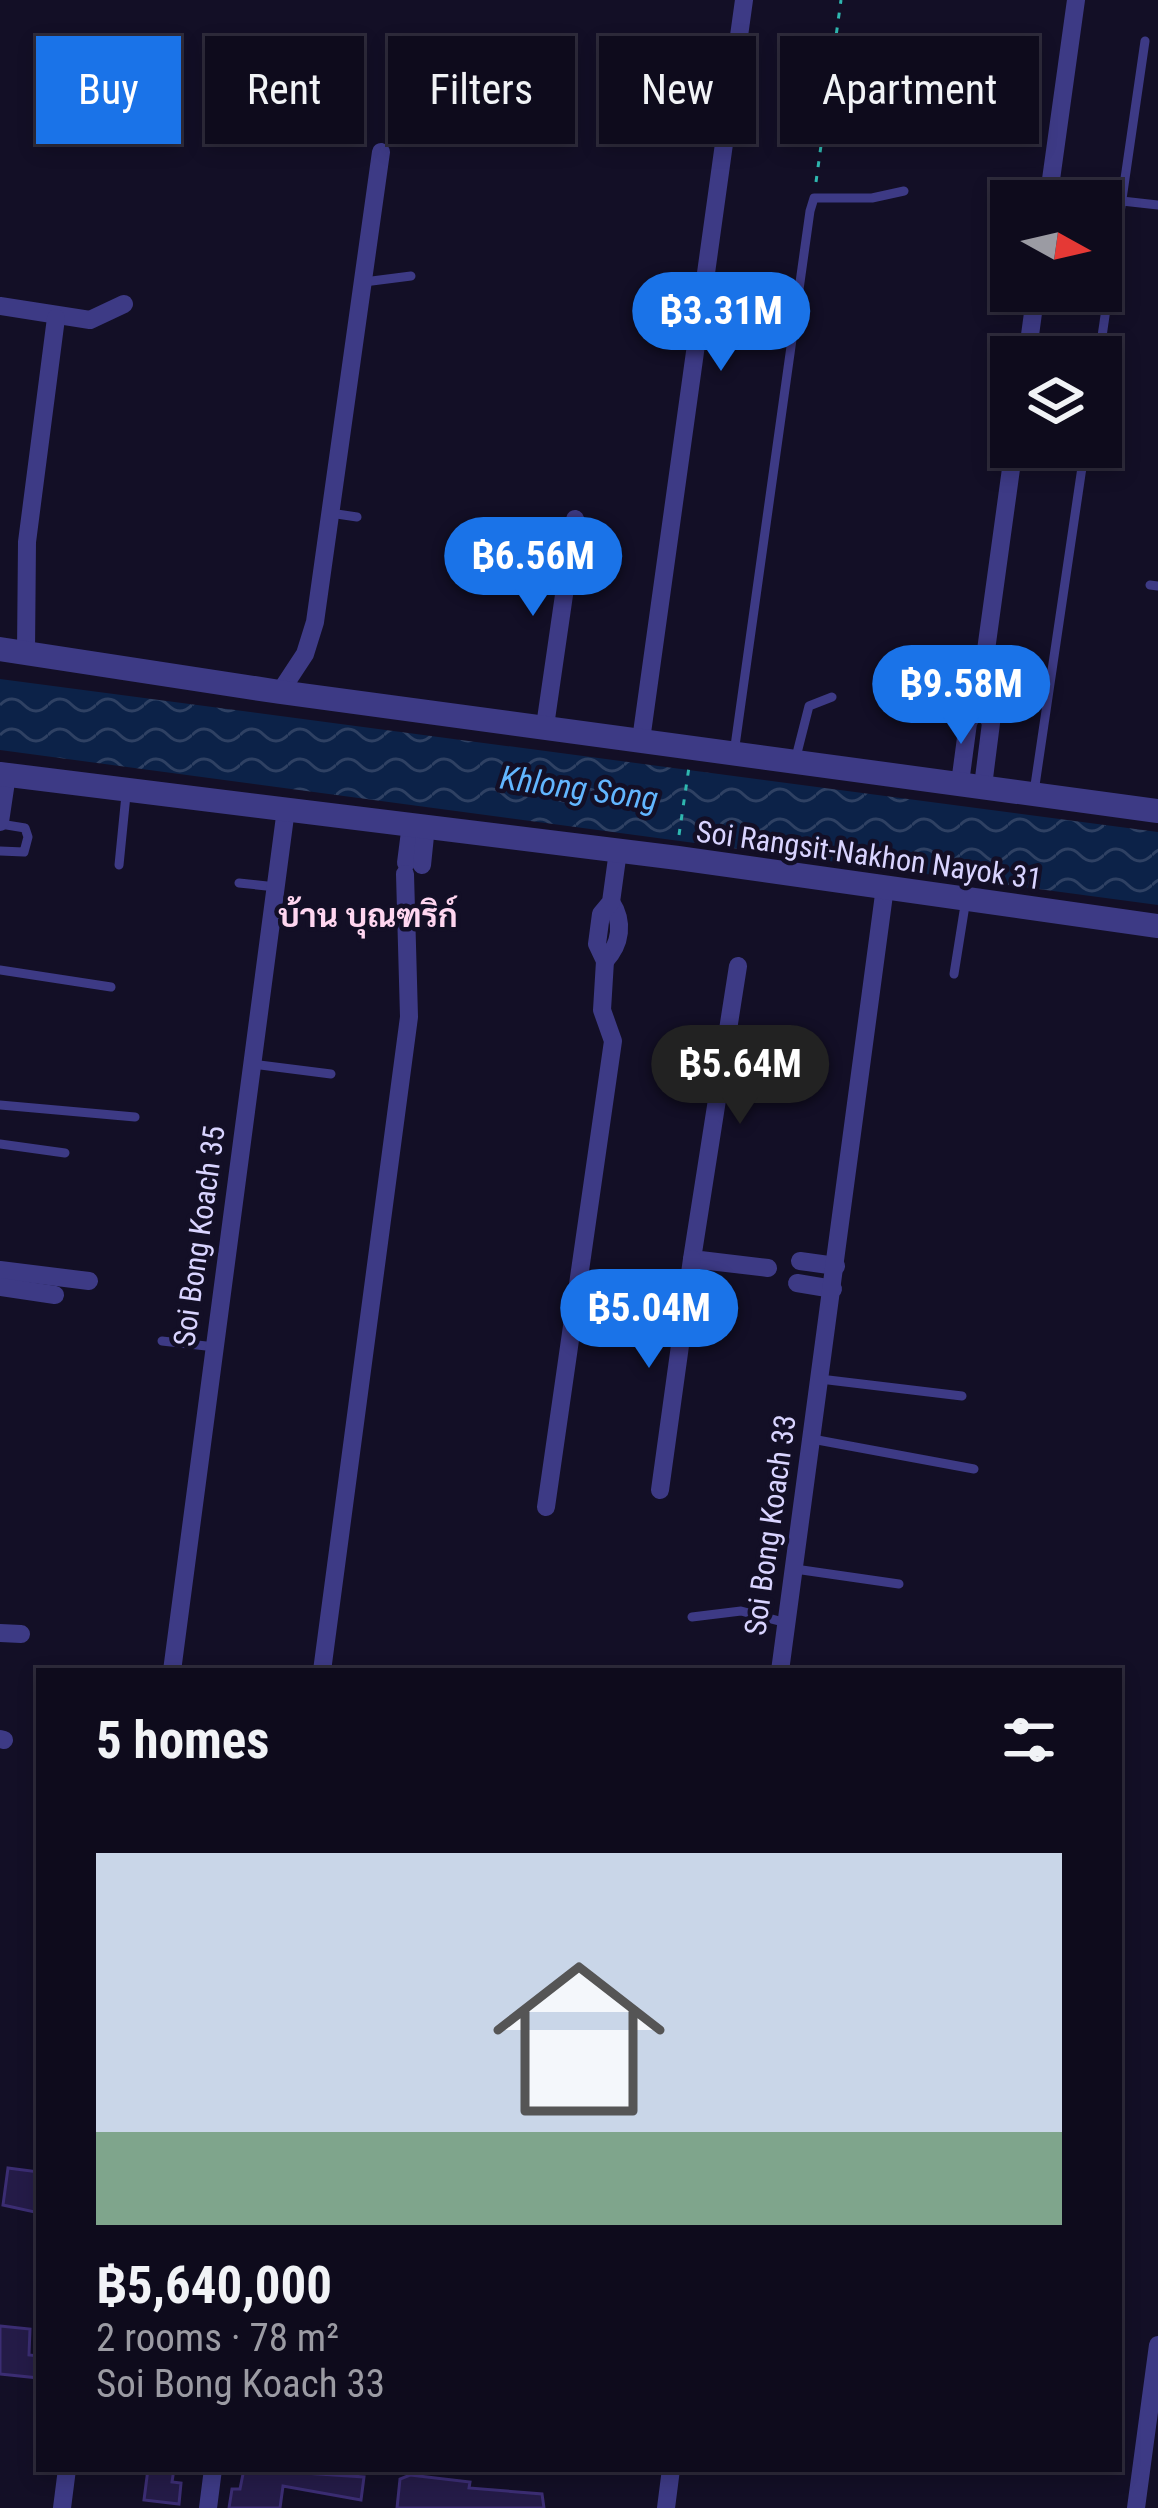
<!DOCTYPE html>
<html lang="en">
<head>
<meta charset="utf-8">
<style>
	body { margin:0; font-family:"Roboto Condensed",Sarabun,sans-serif; background:#1c1929; color:#f1f3f6; height:100vh; display:flex; flex-direction:column; font-size:45px; white-space:nowrap }
	* { box-sizing:border-box; margin:0 }
	p { font-size:39px; color:#9b9ba3 }
	.icon { flex:none; width:66px; height:66px; fill:none; stroke:currentColor; stroke-width:2; stroke-linecap:round; stroke-linejoin:round }
	.map { position:relative; flex:1; overflow:hidden }
	.sheet { position:absolute; left:36px; top:1668px; width:1086px; height:804px; display:flex; flex-direction:column; background:#0e0b1c; border-radius:0px; box-shadow:0 6px 18px #0003,0 0 0 3px #2e2b3b }
	.sheet>* { flex:none }
	.hud { position:absolute; left:36px; top:36px; width:1086px; height:108px; display:flex; gap:24px }
	.needle { width:78px; rotate:98deg }
	.fabs { position:absolute; left:990px; top:180px; display:grid; gap:24px }
	.fabs a { display:grid; place-items:center; width:132px; height:132px; border-radius:0px; background:#0e0b1c; box-shadow:0 6px 18px #0003,0 0 0 3px #2e2b3b; font-size:60px }
	.price { position:absolute; translate:-50% -102px; padding:0 27px; border-radius:42px; background:#1a73e8; color:#fff; font-size:39px; line-height:78px; filter:drop-shadow(0 3px 6px #0008) }
	.price::after { content:''; position:absolute; left:50%; top:72px; width:36px; height:27px; margin-left:-18px; background:inherit; clip-path:polygon(0 0,100% 0,50% 100%) }
	.price.on { background:#222; color:#fff }
	ul { padding:0; list-style:none }
	li { display:grid; align-content:center; gap:24px; height:636px; padding:0 60px }
	li span { display:grid; place-items:center; height:372px; border-radius:0px; color:#555 }
	li>.icon { margin-inline-start:auto }
	span .icon { width:216px; height:216px; fill:#fffc; stroke-width:1 }
	li b { font-size:51px }
	h2 { display:flex; justify-content:space-between; align-items:center; height:144px; padding:0 60px; font-size:51px }
	.tag { padding:0 42px; border-radius:0px; background:#0e0b1c; box-shadow:0 6px 18px #0003,0 0 0 3px #2e2b3b; font-size:42px; line-height:108px }
	.tag.on { background:#1a73e8; color:#fff }
	.map>svg:first-child { display:block }
	.water { fill:url(#water-waves) }
	.building { fill:#241b47; stroke:#3b2d73; stroke-width:3 }
	.lines { fill:none; stroke-linecap:round; stroke-linejoin:round }
	.path { stroke:#2fb8b0; stroke-width:3; stroke-dasharray:6 9; stroke-linecap:butt }
	.service { stroke:#3d3a85; stroke-width:9 }
	.minor { stroke:#3d3a85; stroke-width:18 }
	.tertiary { stroke:#3d3a85; stroke-width:24 }
	.labels { text-anchor:middle; dominant-baseline:central; stroke-width:9; stroke-linejoin:round; paint-order:stroke }
	.street-label { font-size:30px; fill:#d9d4ff; stroke:#130f26 }
	.water-label { font-size:33px; font-style:italic; fill:#62b6ff; stroke:#130f26 }
	.neighbourhood-label { font-size:33px; font-weight:bold; fill:#ffd6f0; stroke:#130f26 }
</style>
</head>
<body>
<div class="map">
<svg width="1158" height="2508" viewBox="0 0 1158 2508">
	<defs>
		<pattern id="water-waves" width="16" height="10" patternUnits="userSpaceOnUse" patternTransform="scale(3)"><rect width="16" height="10" fill="#0c2248"/><path d="M0 5q4-4 8 0t8 0" fill="none" stroke="#2f4163"/></pattern>
	</defs>
	<rect width="100%" height="100%" fill="#130f26"/>
	<polygon class="water" points="0,679 1158,832 1158,905 0,750"/>
	<g class="building">
		<polygon points="8,2168 39,2172 39,2213 3,2205"/>
		<polygon points="0,2326 30,2329 29,2355 39,2356 39,2378 0,2374"/>
		<polygon points="148,2469 174,2469 172,2482 181,2483 179,2504 144,2500"/>
		<polygon points="244,2469 364,2477 361,2500 283,2486 280,2508 229,2508 232,2489 240,2489"/>
		<polygon points="410,2475 470,2482 469,2488 542,2494 544,2508 397,2508 400,2479"/>
	</g>
	<g class="lines">
		<g class="path">
			<polyline points="816,182 841,0"/>
			<polyline points="679,835 689,767"/>
		</g>
		<g class="service">
			<polyline points="1122,201 1158,205"/>
			<polyline points="364,282 411,276"/>
			<polyline points="1099,357 1145,41"/>
			<polyline points="330,513 357,517"/>
			<polyline points="1150,585 1158,586"/>
			<polyline points="734,753 810,211 814,198 872,198 904,191"/>
			<polyline points="795,761 809,706 832,697"/>
			<polyline points="1034,792 1085,447"/>
			<polyline points="0,824 25,828 28,837 24,852 0,851"/>
			<polyline points="119,865 126,795"/>
			<polyline points="239,883 276,887"/>
			<polyline points="0,970 111,987"/>
			<polyline points="954,974 966,899"/>
			<polyline points="252,1064 331,1074"/>
			<polyline points="0,1105 135,1117"/>
			<polyline points="0,1144 65,1153"/>
			<polyline points="162,1341 215,1347"/>
			<polyline points="820,1379 962,1396"/>
			<polyline points="812,1439 974,1469"/>
			<polyline points="795,1569 899,1584"/>
			<polyline points="692,1617 741,1611 787,1623"/>
		</g>
		<g class="minor">
			<polyline points="1048,201 1076,0"/>
			<polyline points="0,306 90,320 124,304"/>
			<polyline points="1027,357 1036,291"/>
			<polyline points="26,651 27,542 56,318"/>
			<polyline points="280,692 305,654 315,622 381,152"/>
			<polyline points="979,701 991,723 983,786"/>
			<polyline points="545,726 575,519"/>
			<polyline points="641,740 744,0"/>
			<polyline points="960,783 968,723 979,701 1014,447"/>
			<polyline points="0,822 7,775"/>
			<polyline points="406,863 411,824"/>
			<polyline points="422,865 426,826"/>
			<path d="M605 961C621 944 624 922 611 902"/>
			<polyline points="738,966 692,1259 768,1268"/>
			<polyline points="800,1261 836,1266"/>
			<polyline points="0,1270 89,1281"/>
			<polyline points="797,1283 833,1289"/>
			<polyline points="0,1287 55,1295"/>
			<polyline points="660,1490 692,1259"/>
			<polyline points="546,1507 613,1041 602,1010 605,961 597,944 601,914 611,902 618,851"/>
			<polyline points="0,1633 21,1634"/>
			<polyline points="172,1671 286,809"/>
			<polyline points="322,1671 409,1017 405,874"/>
			<polyline points="780,1671 885,887"/>
			<polyline points="0,1739 4,1740"/>
			<polyline points="62,2508 67,2469"/>
			<polyline points="208,2508 213,2469"/>
			<polyline points="666,2508 671,2469"/>
			<polyline points="1136,2508 1158,2345"/>
		</g>
		<g class="tertiary">
			<polyline points="0,649 280,692 1158,811"/>
			<polyline points="0,774 678,858 1158,926"/>
		</g>
	</g>
	<g class="labels">
		<g class="street-label">
			<text transform="translate(869 855) rotate(8)">Soi Rangsit-Nakhon Nayok 31</text>
			<text transform="translate(199 1236) rotate(-82)">Soi Bong Koach 35</text>
			<text transform="translate(770 1525) rotate(-82)">Soi Bong Koach 33</text>
		</g>
		<g class="water-label">
			<text transform="translate(579 788) rotate(8)">Khlong Song</text>
		</g>
		<g class="neighbourhood-label">
			<text x="368" y="915">บ้าน บุณฑริก์</text>
		</g>
	</g>
</svg>
<div class="fabs">
<a><svg class="needle" viewBox="-14 -14 28 28"><path d="M0-13l5 13h-10z" fill="#e53935"/><path d="M0 13l5-13h-10z" fill="#9b9ba3"/></svg></a>
<a><svg class="icon" aria-label="layers" viewBox="0 0 24 24"><path d="M12 4l9 5-9 5-9-5zM3 14l9 5 9-5"/></svg></a>
</div>
<b class="price" style="left:721px;top:374px">฿3.31M</b>
<b class="price" style="left:533px;top:619px">฿6.56M</b>
<b class="price" style="left:961px;top:747px">฿9.58M</b>
<b class="price on" style="left:740px;top:1127px">฿5.64M</b>
<b class="price" style="left:649px;top:1371px">฿5.04M</b>
<div class="hud">
<a class="tag on">Buy</a>
<a class="tag">Rent</a>
<a class="tag">Filters</a>
<a class="tag">New</a>
<a class="tag">Apartment</a>
</div>
<section class="sheet">
<h2>5 homes<svg class="icon" aria-label="filters" viewBox="0 0 24 24"><path d="M4 7h16M4 17h16"/><circle cx="9" cy="7" r="2"/><circle cx="15" cy="17" r="2"/></svg></h2>
<ul>
<li><span style="background:linear-gradient(#c9d6e8 75%,#7fa58c 0)"><svg class="icon" aria-label="home" viewBox="0 0 24 24"><path d="M3 11l9-7 9 7M6 9v11h12V9"/></svg></span><div><b>฿5,640,000</b><p>2 rooms · 78 m²</p><p>Soi Bong Koach 33</p></div></li>
</ul>
</section>
</div>
</body>
</html>
